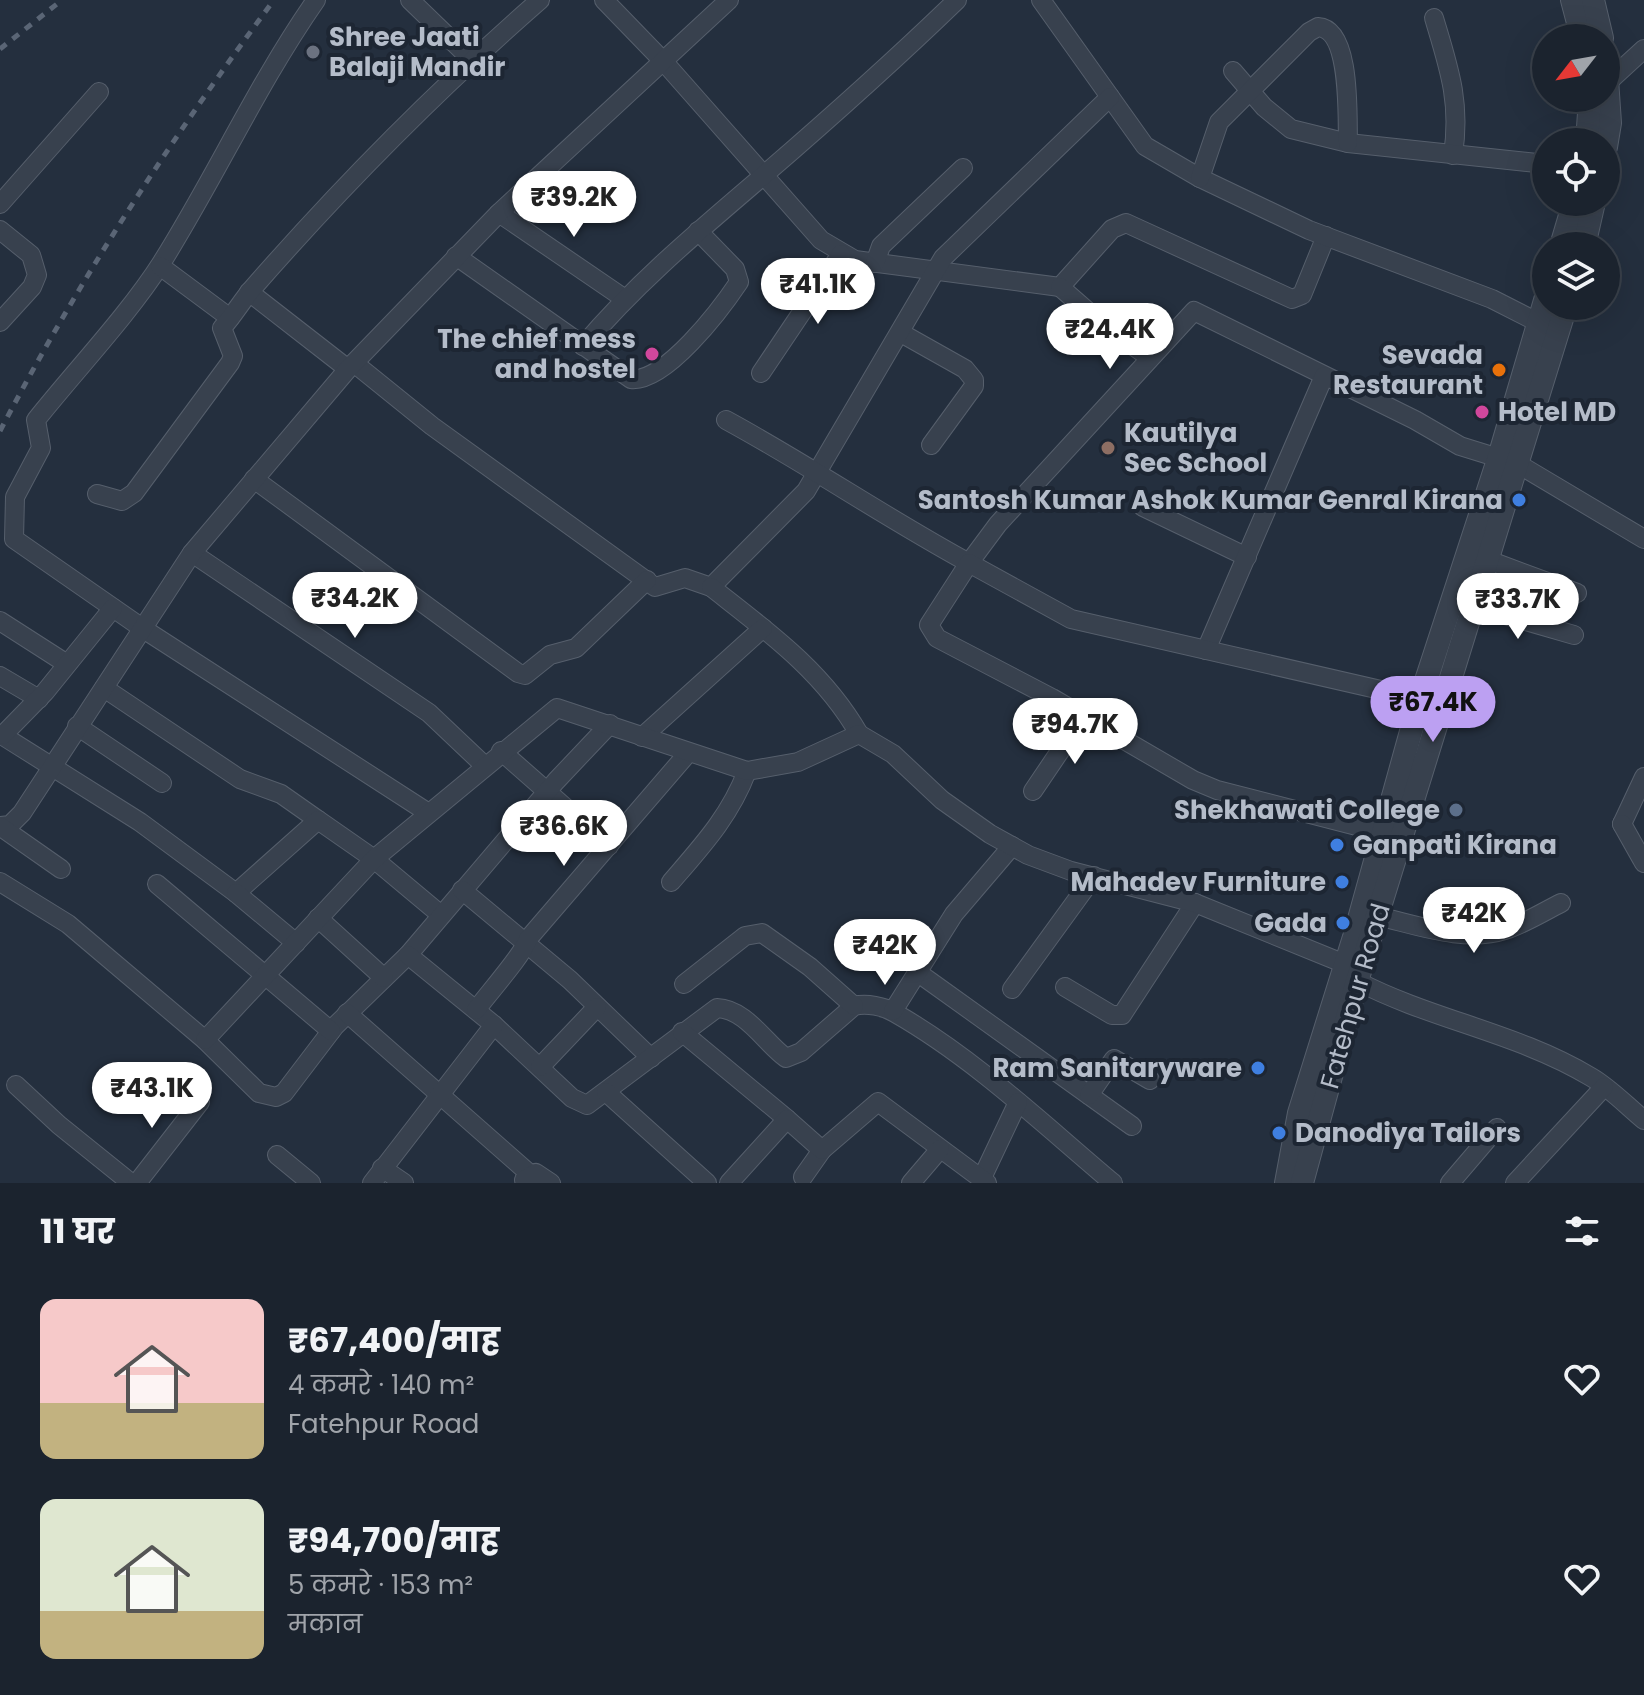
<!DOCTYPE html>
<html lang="hi">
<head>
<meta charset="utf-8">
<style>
	body { margin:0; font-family:Poppins,"Noto Sans Devanagari",sans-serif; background:#242b36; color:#f1f3f6; height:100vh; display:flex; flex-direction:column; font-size:30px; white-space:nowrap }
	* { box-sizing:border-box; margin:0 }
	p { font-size:26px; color:#a0a4aa }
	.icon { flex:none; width:44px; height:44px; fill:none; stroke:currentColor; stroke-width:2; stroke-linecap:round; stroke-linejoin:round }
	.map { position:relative; height:1183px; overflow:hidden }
	.panel { display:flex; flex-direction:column; background:#1b232e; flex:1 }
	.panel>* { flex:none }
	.needle { width:52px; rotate:239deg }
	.fabs { position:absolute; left:1532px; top:24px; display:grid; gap:16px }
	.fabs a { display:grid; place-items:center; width:88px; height:88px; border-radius:50%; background:#1b232e; box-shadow:0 8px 32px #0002,0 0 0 2px #39404a; font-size:40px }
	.price { position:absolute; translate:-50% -68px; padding:0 18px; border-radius:28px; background:#fff; color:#222; font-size:26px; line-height:52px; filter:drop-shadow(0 2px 4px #0008) }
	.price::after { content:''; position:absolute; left:50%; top:48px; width:24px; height:18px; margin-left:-12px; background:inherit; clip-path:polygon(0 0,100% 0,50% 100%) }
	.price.on { background:#bca0f2; color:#111 }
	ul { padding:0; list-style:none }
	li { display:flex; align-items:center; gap:24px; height:200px; padding:0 40px }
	li span { display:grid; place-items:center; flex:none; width:224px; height:160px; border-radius:16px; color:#555 }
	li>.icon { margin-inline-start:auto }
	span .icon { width:96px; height:96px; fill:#fffc; stroke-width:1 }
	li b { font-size:34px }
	h2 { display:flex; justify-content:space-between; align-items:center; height:96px; padding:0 40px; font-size:34px }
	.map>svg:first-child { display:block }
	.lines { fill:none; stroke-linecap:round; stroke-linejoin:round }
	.minor-casing { stroke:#565f6c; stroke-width:20 }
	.tertiary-casing { stroke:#565f6c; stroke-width:24 }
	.minor { stroke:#38414e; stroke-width:18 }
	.tertiary { stroke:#38414e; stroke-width:22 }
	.rail { stroke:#5a6575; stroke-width:5; stroke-dasharray:8 8; stroke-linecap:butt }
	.worship-dot { fill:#6b7280; stroke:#1d2633; stroke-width:3 }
	.hotel-dot { fill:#d1479c; stroke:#1d2633; stroke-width:3 }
	.food-dot { fill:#e8710a; stroke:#1d2633; stroke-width:3 }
	.education-dot { fill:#8d6e63; stroke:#1d2633; stroke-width:3 }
	.shop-dot { fill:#3f7fe0; stroke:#1d2633; stroke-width:3 }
	.service-dot { fill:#5c6f8a; stroke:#1d2633; stroke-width:3 }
	.labels { text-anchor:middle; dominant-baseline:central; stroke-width:8; stroke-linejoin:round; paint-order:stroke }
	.poi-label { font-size:26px; font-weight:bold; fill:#b4bcc9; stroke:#1d2633; text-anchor:end }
	.street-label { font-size:26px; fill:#b4bcc9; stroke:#1d2633 }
</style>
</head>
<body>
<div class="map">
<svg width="1644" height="1183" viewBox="0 0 1644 1183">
	<rect width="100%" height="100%" fill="#242f3e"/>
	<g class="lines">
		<g class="minor-casing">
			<g id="minor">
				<path d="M316 0C258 83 216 176 162 262 129 314 75 371 36 420L41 448 15 497 14 539 145 630 427 812"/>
				<polyline points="410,0 472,60"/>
				<polyline points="604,0 664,62 821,240 855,260 1060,287 1112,229 1126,223 1292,299 1302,295 1326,236"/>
				<polyline points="1041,0 1145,146 1200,178 1309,230 1492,299 1549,328"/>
				<path d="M1434 18C1449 68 1461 102 1453 155"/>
				<polyline points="1233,71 1264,107 1291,129 1348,143 1546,164"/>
				<polyline points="1609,81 1644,49"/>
				<path d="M1200 178 1219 122 1309 32 1318 27C1352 29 1347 118 1348 143"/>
				<polyline points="0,204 99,92"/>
				<polyline points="499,213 625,299"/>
				<polyline points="0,230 31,255 37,275 32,287 0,322"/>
				<path d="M456 256 631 379C665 383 721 309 739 282L735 269 698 231"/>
				<polyline points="875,263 881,246 963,168"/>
				<polyline points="160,266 230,318"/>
				<polyline points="1060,287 1100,322 1150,358"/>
				<polyline points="249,292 348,369"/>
				<polyline points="901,333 965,369 974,380 974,386 931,445"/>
				<path d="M583 346C637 282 701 229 764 175 830 118 895 60 957 0"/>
				<polyline points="354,363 432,426 655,587 685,578 711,587 806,491 943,258 1110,97"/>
				<polyline points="761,373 841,254"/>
				<path d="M726 420C809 465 886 518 969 563L998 524 1194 311 1415 420 1460 446 1518 464 1644 539"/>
				<polyline points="254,479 518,673 525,675 550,655 576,648 647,580"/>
				<path d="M97 494 122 501 134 493 230 363 233 356 222 328C233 316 241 302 252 289 341 187 438 89 540 0"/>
				<polyline points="1143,507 1247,557"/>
				<polyline points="192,553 429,713 485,766"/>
				<polyline points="1488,560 1577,593"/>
				<path d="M711 587C767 631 823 671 859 734"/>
				<polyline points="1474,606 1574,635"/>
				<polyline points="0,621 67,664"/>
				<polyline points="1206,650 1324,376"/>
				<polyline points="0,676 39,699"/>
				<polyline points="104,688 240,779 281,794 318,820"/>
				<polyline points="77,726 162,783"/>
				<polyline points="0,734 140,822 236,893 318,820 374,859 441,915"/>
				<polyline points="3,735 45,692 113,608"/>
				<polyline points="642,737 763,628"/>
				<polyline points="501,751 609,846"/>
				<polyline points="1033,791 1083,717"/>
				<polyline points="1622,824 1644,777"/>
				<polyline points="1622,824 1644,863"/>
				<polyline points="0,826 10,825 22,813 192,553 348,369 499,213 729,0"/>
				<polyline points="1,827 61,869"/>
				<polyline points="1384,833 1217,790 1193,780 1052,698 937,638 929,625 969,563 1071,619 1420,699"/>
				<polyline points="0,882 68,924 205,1040 259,1093 276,1097 284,1093 335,1026 408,955 556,781 610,724"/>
				<path d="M671 882C702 846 730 816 747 771"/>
				<polyline points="157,884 331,1031"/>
				<polyline points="462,890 570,980 651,1058"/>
				<polyline points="236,893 296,943"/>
				<path d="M1377 916C1417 925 1465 943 1505 930 1524 924 1543 912 1561 903"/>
				<polyline points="318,918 384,978"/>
				<path d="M408 955 494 1025 572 1098 587 1105 717 1008C746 1009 765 1043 786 1058L801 1052 854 1006C866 1003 884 1006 895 1013 974 1058 1044 1125 1113 1183"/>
				<polyline points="917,972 1132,1126"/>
				<path d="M1357 981C1432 1020 1518 1033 1591 1077 1610 1088 1627 1106 1644 1120"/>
				<polyline points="684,984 745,936 762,933 810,967 854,1006"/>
				<polyline points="1065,987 1112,1015 1122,1015 1195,903"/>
				<polyline points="1012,989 1094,876"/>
				<path d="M476 1010C487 995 525 952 528 939L688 753"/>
				<polyline points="893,1011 954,914 1012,846"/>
				<polyline points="347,1013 531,1175"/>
				<polyline points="682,1032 787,1119"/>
				<polyline points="205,1040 374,859 557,708 747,771 798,762 859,734 893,754 942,800 990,834 1028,855 1071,871 1195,903 1345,964"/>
				<polyline points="540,1067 597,1007"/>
				<polyline points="16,1085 59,1125 131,1183"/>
				<polyline points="606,1092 707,1183"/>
				<polyline points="1089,1095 1114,1059 1150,1080"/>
				<polyline points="277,1155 311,1183"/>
				<polyline points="382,1168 404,1183"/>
				<polyline points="803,1177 822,1150"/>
				<polyline points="982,1178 1018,1102"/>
				<polyline points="524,1180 536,1173 551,1183"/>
				<polyline points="137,1183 200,1102"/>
				<polyline points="372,1183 494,1025"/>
				<polyline points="729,1183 787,1119 822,1150 878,1102 987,1183"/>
				<polyline points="911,1183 940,1149"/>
				<polyline points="1450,1183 1497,1128"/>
				<polyline points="1515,1183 1604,1087"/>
			</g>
		</g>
		<g class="tertiary-casing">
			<g id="tertiary">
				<polyline points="1572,0 1582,38"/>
				<polyline points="1593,0 1602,38"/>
				<polyline points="1606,64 1610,123 1606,147"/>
				<polyline points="1587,142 1590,98"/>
				<polyline points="1561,246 1574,202"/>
				<polyline points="1584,246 1594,202"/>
				<polyline points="1286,1183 1299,1113 1354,937 1420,699 1499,457 1546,297"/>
				<polyline points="1302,1183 1357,981 1566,306"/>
			</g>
		</g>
		<use href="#minor" class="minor"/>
		<use href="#tertiary" class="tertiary"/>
		<g class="rail">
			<polyline points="0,49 62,0"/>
			<path d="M0 431C79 280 172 137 274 0"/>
		</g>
	</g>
	<circle class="worship-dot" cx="313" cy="52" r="8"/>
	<g class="hotel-dot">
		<circle cx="652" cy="354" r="8"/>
		<circle cx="1482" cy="412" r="8"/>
	</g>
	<circle class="food-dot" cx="1499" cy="370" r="8"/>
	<circle class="education-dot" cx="1108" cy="448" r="8"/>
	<g class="shop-dot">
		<circle cx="1519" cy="500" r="8"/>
		<circle cx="1337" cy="845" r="8"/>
		<circle cx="1342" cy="882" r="8"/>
		<circle cx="1343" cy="923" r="8"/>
		<circle cx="1258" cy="1068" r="8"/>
		<circle cx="1279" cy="1133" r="8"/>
	</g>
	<circle class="service-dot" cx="1456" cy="810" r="8"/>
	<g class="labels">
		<g class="poi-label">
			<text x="329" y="37" text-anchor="start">Shree Jaati<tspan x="329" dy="30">Balaji Mandir</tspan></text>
			<text x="636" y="339">The chief mess<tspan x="636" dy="30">and hostel</tspan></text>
			<text x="1483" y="355">Sevada<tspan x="1483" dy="30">Restaurant</tspan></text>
			<text x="1498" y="412" text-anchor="start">Hotel MD</text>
			<text x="1124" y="433" text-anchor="start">Kautilya<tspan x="1124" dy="30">Sec School</tspan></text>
			<text x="1503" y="500">Santosh Kumar Ashok Kumar Genral Kirana</text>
			<text x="1440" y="810">Shekhawati College</text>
			<text x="1353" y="845" text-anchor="start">Ganpati Kirana</text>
			<text x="1326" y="882">Mahadev Furniture</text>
			<text x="1327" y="923">Gada</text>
			<text x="1242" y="1068">Ram Sanitaryware</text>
			<text x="1295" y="1133" text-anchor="start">Danodiya Tailors</text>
		</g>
		<g class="street-label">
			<text transform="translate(1355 996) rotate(-74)">Fatehpur Road</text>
		</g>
	</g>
</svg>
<div class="fabs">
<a><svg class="needle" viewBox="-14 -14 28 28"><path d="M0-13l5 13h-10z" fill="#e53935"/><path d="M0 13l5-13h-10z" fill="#a0a4aa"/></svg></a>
<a><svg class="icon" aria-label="locate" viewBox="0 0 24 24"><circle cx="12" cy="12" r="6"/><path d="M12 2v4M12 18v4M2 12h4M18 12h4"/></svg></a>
<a><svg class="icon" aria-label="layers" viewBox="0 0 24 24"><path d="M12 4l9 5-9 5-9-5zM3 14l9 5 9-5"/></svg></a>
</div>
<b class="price" style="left:574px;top:239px">₹39.2K</b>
<b class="price" style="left:818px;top:326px">₹41.1K</b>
<b class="price" style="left:1110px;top:371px">₹24.4K</b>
<b class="price" style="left:355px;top:640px">₹34.2K</b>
<b class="price" style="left:1518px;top:641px">₹33.7K</b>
<b class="price on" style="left:1433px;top:744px">₹67.4K</b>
<b class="price" style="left:1075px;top:766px">₹94.7K</b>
<b class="price" style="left:564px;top:868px">₹36.6K</b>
<b class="price" style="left:1474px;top:955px">₹42K</b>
<b class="price" style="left:885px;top:987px">₹42K</b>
<b class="price" style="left:152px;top:1130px">₹43.1K</b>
</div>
<section class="panel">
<h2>11 घर<svg class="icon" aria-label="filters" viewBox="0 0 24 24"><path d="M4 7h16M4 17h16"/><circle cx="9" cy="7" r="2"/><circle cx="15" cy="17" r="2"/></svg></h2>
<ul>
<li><span style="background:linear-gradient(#f6c9c9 65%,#c2b280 0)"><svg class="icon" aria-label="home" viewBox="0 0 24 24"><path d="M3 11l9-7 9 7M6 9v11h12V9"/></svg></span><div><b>₹67,400/माह</b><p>4 कमरे · 140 m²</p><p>Fatehpur Road</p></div><svg class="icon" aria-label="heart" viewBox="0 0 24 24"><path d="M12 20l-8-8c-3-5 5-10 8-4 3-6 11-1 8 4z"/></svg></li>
<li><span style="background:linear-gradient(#dfe7d0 70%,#c2b280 0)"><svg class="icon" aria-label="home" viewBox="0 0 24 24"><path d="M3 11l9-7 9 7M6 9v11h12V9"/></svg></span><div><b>₹94,700/माह</b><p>5 कमरे · 153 m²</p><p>मकान</p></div><svg class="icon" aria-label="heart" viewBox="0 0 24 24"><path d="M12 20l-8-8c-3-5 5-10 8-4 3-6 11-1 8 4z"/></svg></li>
</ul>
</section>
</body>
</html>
